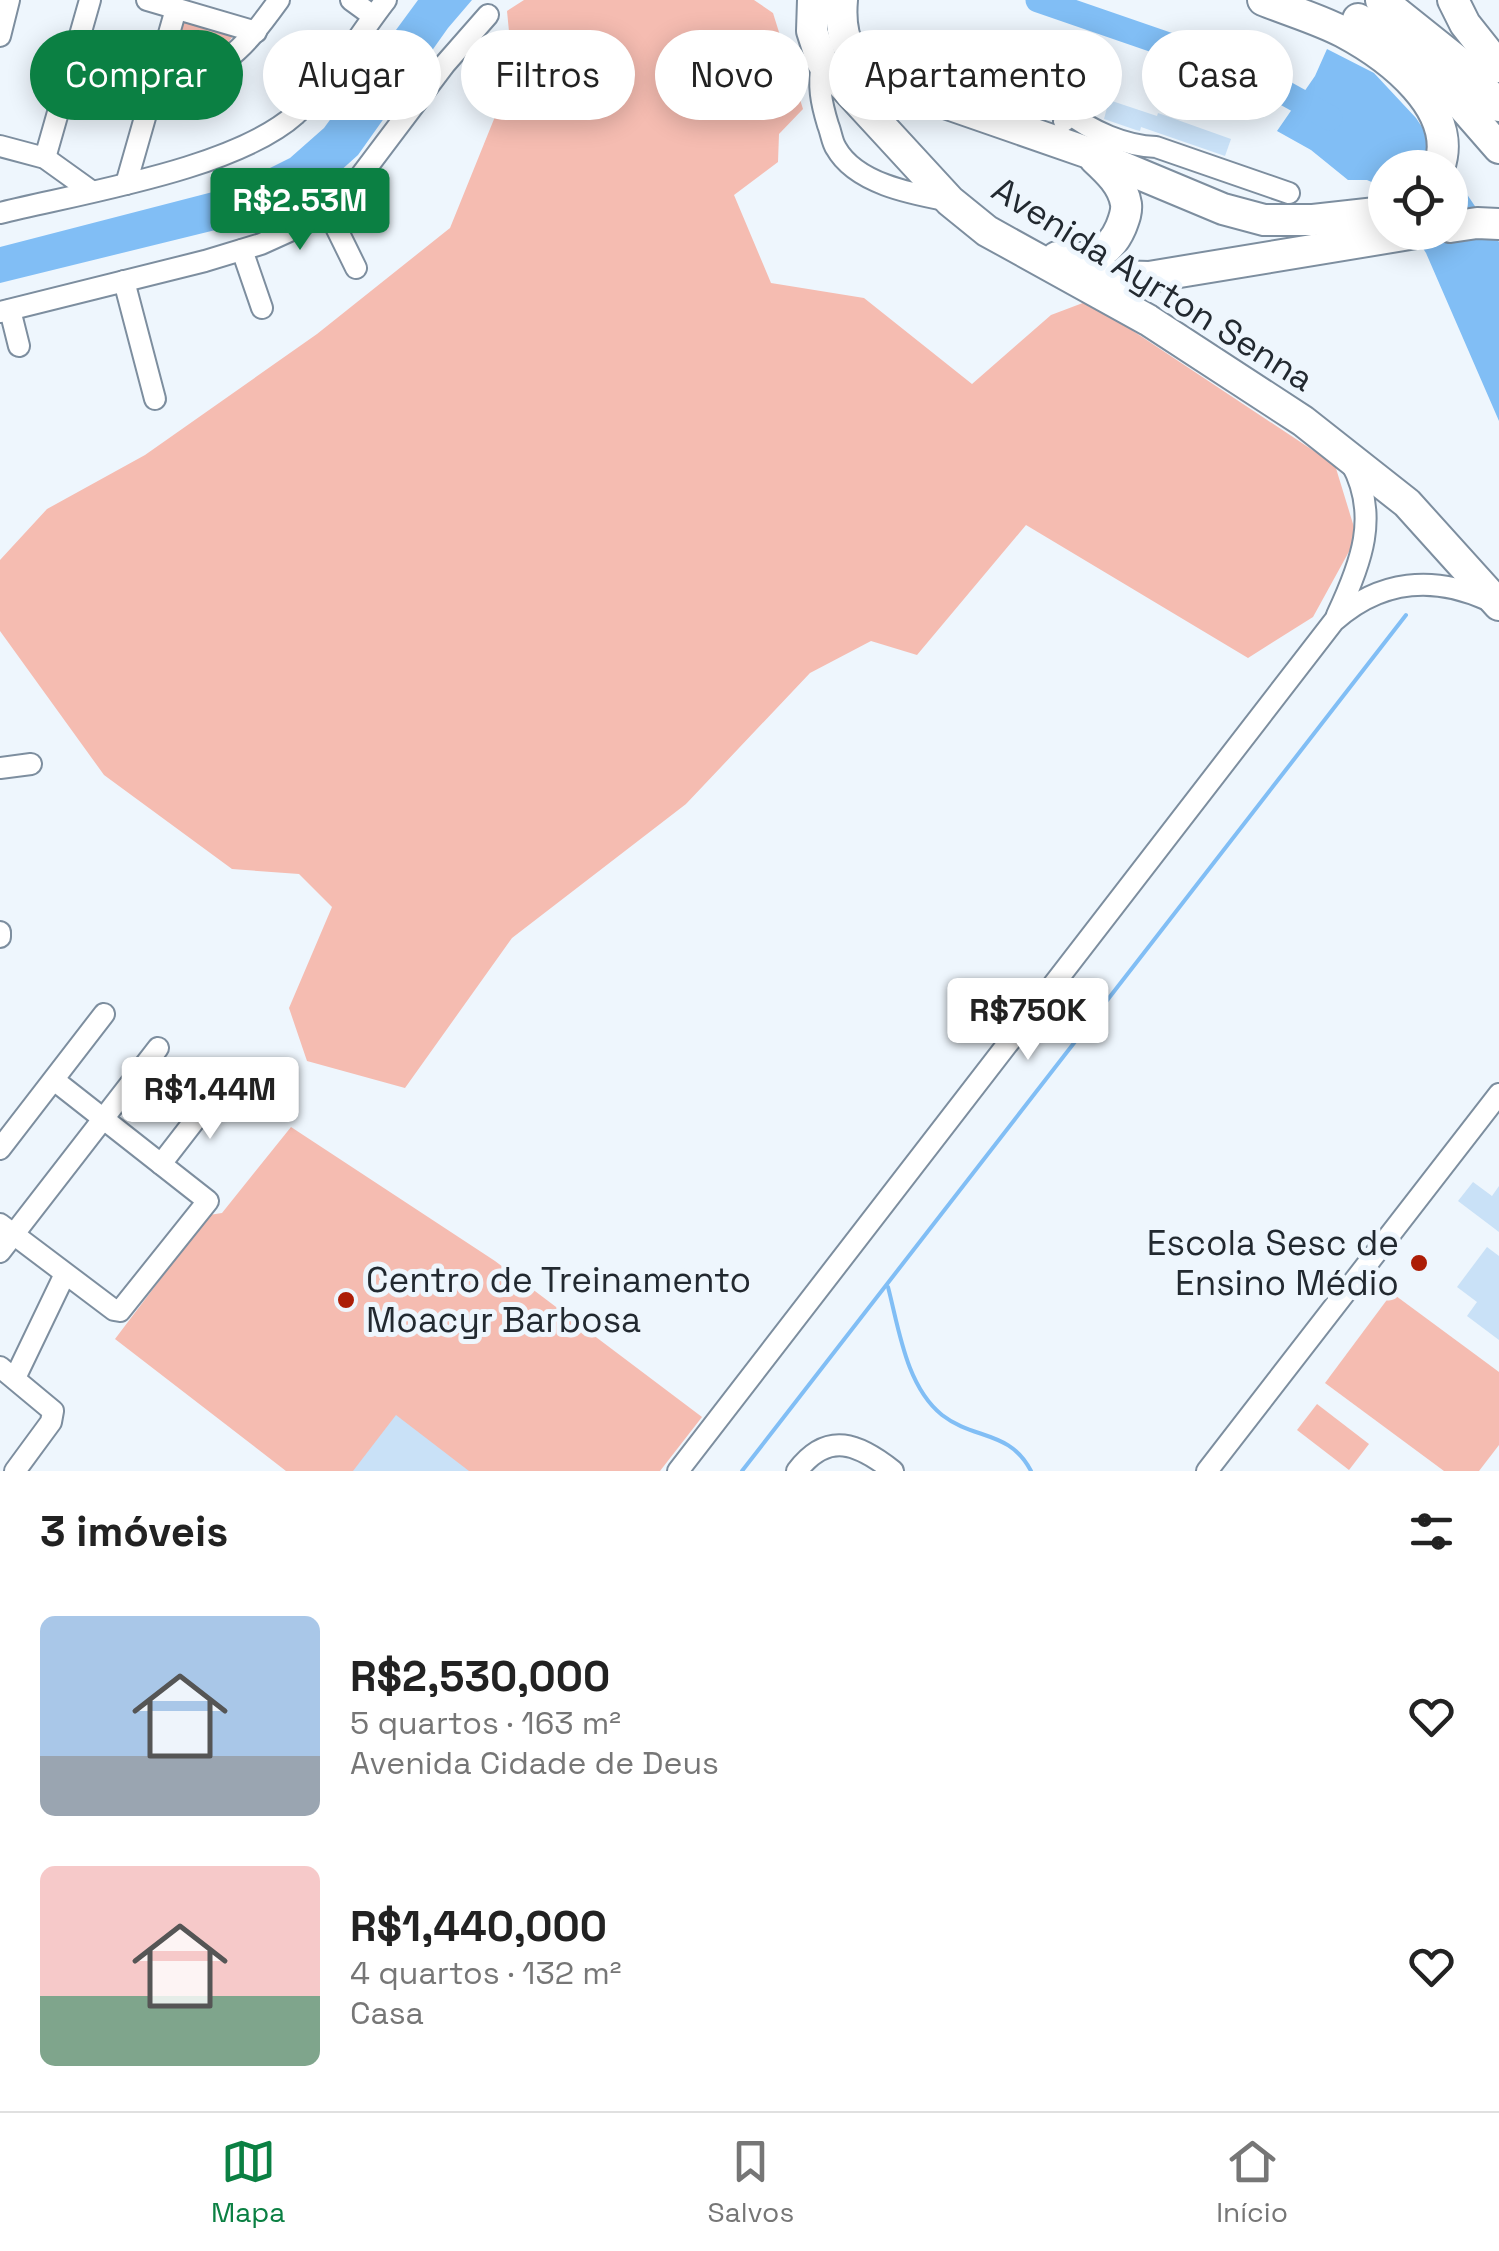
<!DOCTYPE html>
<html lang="pt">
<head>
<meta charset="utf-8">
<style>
	body { margin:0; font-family:"Space Grotesk",sans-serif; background:#f2f2f2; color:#222; height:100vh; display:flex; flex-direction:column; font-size:38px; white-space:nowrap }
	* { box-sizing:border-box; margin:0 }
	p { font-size:32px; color:#767676 }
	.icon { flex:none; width:55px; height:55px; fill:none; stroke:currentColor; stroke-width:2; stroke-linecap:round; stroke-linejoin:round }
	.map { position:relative; height:1471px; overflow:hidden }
	.side { display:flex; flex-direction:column; background:#fff; flex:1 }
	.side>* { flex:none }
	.hud { position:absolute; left:30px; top:30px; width:1440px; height:90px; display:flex; gap:20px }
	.tools { position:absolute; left:1368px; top:150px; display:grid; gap:20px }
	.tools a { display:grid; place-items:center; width:100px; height:100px; border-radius:50%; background:#fff; box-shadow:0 5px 25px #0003; font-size:50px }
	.price { position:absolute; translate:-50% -85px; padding:0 22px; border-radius:10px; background:#fff; color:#222; font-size:32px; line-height:65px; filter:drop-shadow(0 2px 5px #0008) }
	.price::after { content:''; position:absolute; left:50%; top:60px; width:30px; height:22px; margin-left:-15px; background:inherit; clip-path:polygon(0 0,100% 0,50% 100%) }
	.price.selected { background:#0b8043; color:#fff }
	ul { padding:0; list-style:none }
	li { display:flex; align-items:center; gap:30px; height:250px; padding:0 40px }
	li span { display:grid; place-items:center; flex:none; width:280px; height:200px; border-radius:15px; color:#555 }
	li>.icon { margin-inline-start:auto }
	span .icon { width:120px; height:120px; fill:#fffc; stroke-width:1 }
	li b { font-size:42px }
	h2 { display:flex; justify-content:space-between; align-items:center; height:120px; padding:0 40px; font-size:42px }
	.tag { padding:0 35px; border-radius:45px; background:#fff; box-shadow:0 5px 25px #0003; font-size:35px; line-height:90px }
	.tag.selected { background:#0b8043; color:#fff }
	.tabs { display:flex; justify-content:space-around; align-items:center; height:140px; border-top:2px solid #e0e0e0; background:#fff; font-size:28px; color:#767676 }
	.tabs a { display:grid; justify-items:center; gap:5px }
	.tabs .selected { color:#0b8043 }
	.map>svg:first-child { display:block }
	.green { fill:#f5bcb1 }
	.water { fill:#81bef5 }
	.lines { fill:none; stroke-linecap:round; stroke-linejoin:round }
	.stream { stroke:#81bef5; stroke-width:4 }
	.river { stroke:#81bef5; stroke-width:25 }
	.building { fill:#c9e1f7 }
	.minor-casing { stroke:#7d8e9f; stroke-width:24 }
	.highway-casing { stroke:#7d8e9f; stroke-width:34 }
	.minor { stroke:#fff; stroke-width:20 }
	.highway { stroke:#fff; stroke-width:30 }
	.poi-dot { fill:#ac1d06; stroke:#eef6fd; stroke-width:4 }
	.labels { text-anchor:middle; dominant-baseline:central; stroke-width:10; stroke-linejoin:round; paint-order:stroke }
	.street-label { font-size:35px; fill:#222930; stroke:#eef6fd }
	.poi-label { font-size:35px; fill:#222930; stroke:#eef6fd; text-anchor:end }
</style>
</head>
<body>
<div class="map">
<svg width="1499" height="1471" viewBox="0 0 1499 1471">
	<rect width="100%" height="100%" fill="#eef6fd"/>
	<g class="green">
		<polygon points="524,0 754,0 773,13 803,109 779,134 778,162 734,195 771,283 864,298 972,384 1051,315 1088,301 1335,465 1357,537 1313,617 1248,658 1026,525 917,655 871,641 810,673 686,804 512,938 405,1088 307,1061 289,1008 332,907 299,874 232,869 104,775 0,631 0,560 47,509 145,455 317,334 450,228 513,72 507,11"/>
		<polygon points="177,15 237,30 210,69 160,78"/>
		<polygon points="291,1127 495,1261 702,1417 660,1471 286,1471 115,1339 209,1215 222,1213"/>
		<polygon points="1392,1293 1499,1372 1499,1445 1479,1471 1444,1471 1325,1383"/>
		<polygon points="1317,1404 1369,1444 1349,1470 1297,1430"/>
	</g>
	<g class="water">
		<polygon points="418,0 472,0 448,28 358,155 318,191 279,211 248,222 0,283 0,247 232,187 290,158 324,128"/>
		<polygon points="1327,49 1374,73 1416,118 1449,167 1385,168 1385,188 1367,180 1348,180 1311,150 1277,131 1315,76"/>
		<polygon points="1450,169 1499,242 1499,421 1426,253 1413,233 1450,232"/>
	</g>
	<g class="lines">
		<g class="stream">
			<path d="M888 1287C899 1329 906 1386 942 1415 974 1440 1010 1430 1031 1471"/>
			<polyline points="742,1471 1406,615"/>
		</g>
		<polyline class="river" points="1038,0 1247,72 1330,118"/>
	</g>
	<g class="building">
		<polygon points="1109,100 1157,116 1158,113 1231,139 1225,156 1141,127 1140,131 1136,130 1104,119"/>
		<polygon points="1473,1182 1492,1196 1499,1186 1499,1232 1458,1201"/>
		<polygon points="1487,1247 1499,1256 1499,1340 1467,1316 1477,1302 1457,1287"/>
		<polygon points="396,1415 469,1471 353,1471"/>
	</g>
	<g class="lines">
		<g class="minor-casing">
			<g id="minor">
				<polyline points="147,0 256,32"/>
				<polyline points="351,0 373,16"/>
				<polyline points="0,36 9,0"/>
				<path d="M822 62C818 86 821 102 828 125 831 132 832 142 836 148 856 184 913 194 950 201"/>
				<polyline points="1031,88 1067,112 1064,121"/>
				<path d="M154 89C224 69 237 58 279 0"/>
				<path d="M1067 112C1091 131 1125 146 1156 147L1289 193"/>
				<polyline points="0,146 45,158 91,191"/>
				<polyline points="45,158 90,0"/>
				<polyline points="126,184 176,9"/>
				<polyline points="326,207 356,268"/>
				<path d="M0 213C81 193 235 169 296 114 332 83 356 38 386 0"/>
				<polyline points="242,250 262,308"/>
				<polyline points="124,281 155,399"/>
				<polyline points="10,310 19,346"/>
				<polyline points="0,312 205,261 261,244 303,225 356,182 445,64 488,15"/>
				<path d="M1337 615C1361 564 1380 515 1351 463"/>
				<polyline points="0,768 31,764"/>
				<polyline points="0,932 0,937"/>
				<polyline points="0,1149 104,1014"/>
				<polyline points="161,1164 219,1089"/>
				<polyline points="0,1224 114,1310 120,1311 208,1201 54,1080"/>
				<polyline points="0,1252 158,1048"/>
				<polyline points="0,1367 53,1411 51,1422 15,1471"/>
				<polyline points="15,1378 65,1274"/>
				<path d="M678 1471 1334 621C1380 580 1433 575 1488 600"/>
				<path d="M797 1471C828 1430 859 1444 893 1471"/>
				<polyline points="1207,1471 1499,1094"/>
			</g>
		</g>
		<g class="highway-casing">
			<g id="highway">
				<polyline points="813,0 812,31 822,62 950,201 987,231 1148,320 1303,421 1407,503 1499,605"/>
				<path d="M842 0C838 45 854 66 893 85L1089 153 1223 209 1264 220H1313L1385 212"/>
				<path d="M1263 0C1290 11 1318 19 1343 32 1388 56 1460 109 1439 168"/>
				<polyline points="1381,0 1461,64 1499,106"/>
				<polyline points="1453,0 1465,24 1499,67"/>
				<polyline points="1358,19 1397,42 1430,69 1499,148"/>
				<polyline points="1450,227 1477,223 1499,224"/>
				<path d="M1057 257C1088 261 1108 257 1121 227 1124 219 1127 212 1126 204 1123 185 1108 171 1095 159"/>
				<polyline points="1079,275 1149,277 1422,232"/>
			</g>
		</g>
		<use href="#minor" class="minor"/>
		<use href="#highway" class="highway"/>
	</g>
	<g class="poi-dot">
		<circle cx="1419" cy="1263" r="10"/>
		<circle cx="346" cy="1300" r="10"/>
	</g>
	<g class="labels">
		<g class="street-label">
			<text transform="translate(1153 284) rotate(32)">Avenida Ayrton Senna</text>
		</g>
		<g class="poi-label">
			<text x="1399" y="1243">Escola Sesc de<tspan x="1399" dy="40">Ensino Médio</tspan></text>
			<text x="366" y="1280" text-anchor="start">Centro de Treinamento<tspan x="366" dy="40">Moacyr Barbosa</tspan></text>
		</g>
	</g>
</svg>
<div class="tools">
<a><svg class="icon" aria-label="locate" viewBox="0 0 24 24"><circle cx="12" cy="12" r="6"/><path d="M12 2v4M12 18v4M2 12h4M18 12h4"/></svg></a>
</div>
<b class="price selected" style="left:300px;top:253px">R$2.53M</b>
<b class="price" style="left:1028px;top:1063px">R$750K</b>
<b class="price" style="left:210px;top:1142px">R$1.44M</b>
<div class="hud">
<a class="tag selected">Comprar</a>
<a class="tag">Alugar</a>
<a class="tag">Filtros</a>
<a class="tag">Novo</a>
<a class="tag">Apartamento</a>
<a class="tag">Casa</a>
</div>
</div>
<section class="side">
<h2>3 imóveis<svg class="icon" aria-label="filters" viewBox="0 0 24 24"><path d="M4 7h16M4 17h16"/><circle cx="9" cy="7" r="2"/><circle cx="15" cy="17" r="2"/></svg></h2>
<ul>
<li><span style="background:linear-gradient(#a9c7e8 70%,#9aa5b1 0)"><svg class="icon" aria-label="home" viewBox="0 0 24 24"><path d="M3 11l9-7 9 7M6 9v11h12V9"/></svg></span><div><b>R$2,530,000</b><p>5 quartos · 163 m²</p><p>Avenida Cidade de Deus</p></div><svg class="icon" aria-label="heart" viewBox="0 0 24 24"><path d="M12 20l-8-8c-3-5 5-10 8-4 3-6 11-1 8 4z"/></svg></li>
<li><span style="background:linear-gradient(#f6c9c9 65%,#7fa58c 0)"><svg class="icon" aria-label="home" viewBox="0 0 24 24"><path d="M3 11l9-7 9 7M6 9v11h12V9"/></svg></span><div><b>R$1,440,000</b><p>4 quartos · 132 m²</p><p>Casa</p></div><svg class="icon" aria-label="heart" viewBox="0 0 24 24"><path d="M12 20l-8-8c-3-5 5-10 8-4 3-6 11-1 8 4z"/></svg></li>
</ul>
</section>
<nav class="tabs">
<a class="selected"><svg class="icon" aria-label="map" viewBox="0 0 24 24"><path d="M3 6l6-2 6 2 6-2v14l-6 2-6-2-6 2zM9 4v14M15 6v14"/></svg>Mapa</a>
<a><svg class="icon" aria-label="saved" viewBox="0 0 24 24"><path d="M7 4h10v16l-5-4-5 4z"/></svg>Salvos</a>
<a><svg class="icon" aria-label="home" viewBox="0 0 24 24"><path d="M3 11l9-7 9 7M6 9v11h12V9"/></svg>Início</a>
</nav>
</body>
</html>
